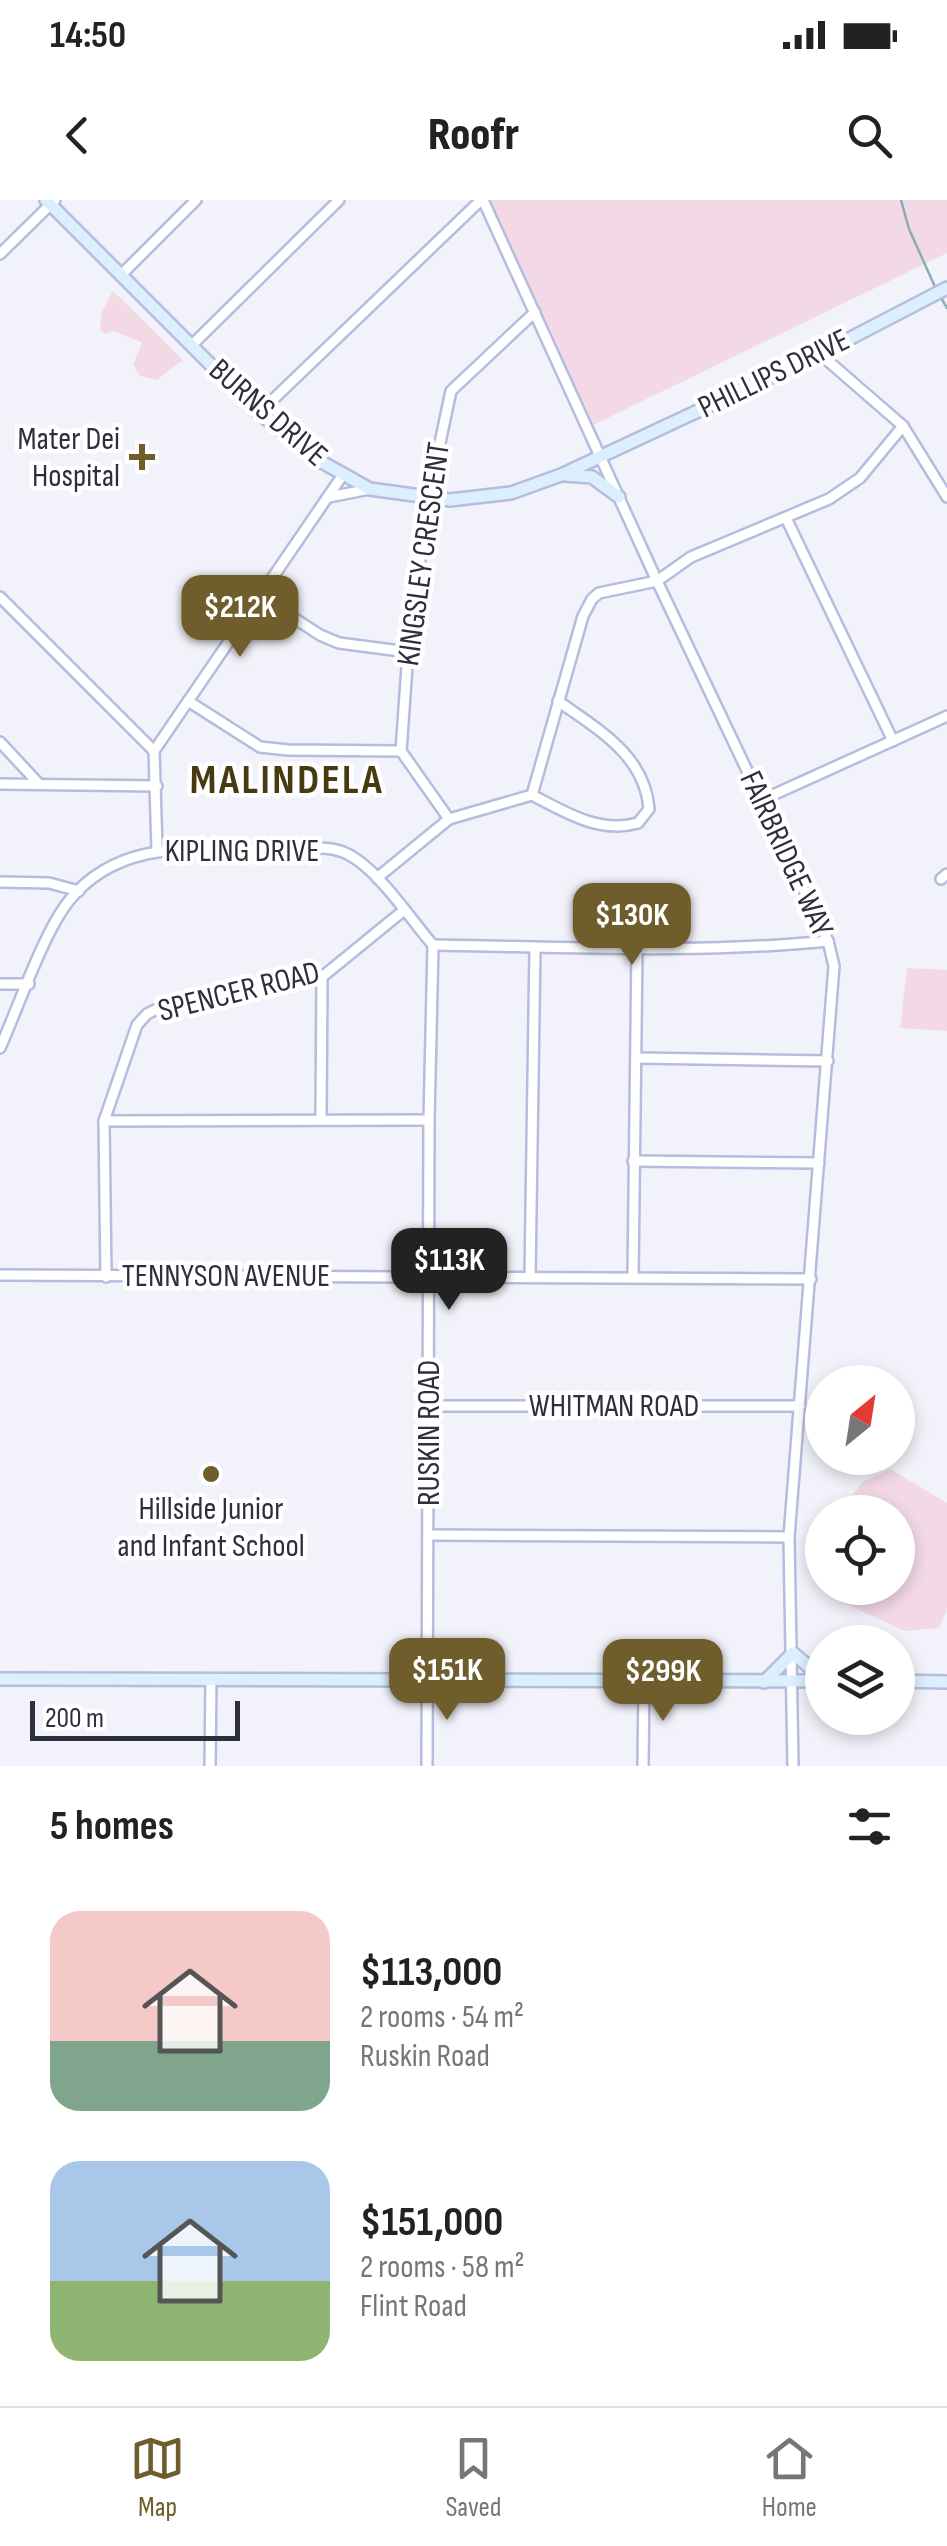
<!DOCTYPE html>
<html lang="en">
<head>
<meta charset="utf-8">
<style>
	body { margin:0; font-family:"Sofia Sans Condensed",sans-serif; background:#f6f6f6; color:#222; height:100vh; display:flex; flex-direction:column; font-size:38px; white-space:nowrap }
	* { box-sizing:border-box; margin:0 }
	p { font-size:32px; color:#767676 }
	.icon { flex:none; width:55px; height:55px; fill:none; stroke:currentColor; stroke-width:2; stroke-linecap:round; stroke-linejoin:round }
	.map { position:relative; height:1566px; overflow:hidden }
	.side { display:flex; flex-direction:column; background:#fff; flex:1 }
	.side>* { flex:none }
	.needle { width:65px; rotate:30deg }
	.buttons { position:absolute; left:805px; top:1165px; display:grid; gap:20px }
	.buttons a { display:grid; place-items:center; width:110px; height:110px; border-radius:50%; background:#fff; box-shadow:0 5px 15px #0003; font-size:50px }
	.scale { position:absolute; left:30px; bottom:25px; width:210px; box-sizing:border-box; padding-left:10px; border:5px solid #2d2f3c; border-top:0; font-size:28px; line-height:35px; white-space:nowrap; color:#2d2f3c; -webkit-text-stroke:8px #fff; paint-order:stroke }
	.price { position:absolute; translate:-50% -85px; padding:0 22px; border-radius:20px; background:#6f5e2c; color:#fff; font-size:32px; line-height:65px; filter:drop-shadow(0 2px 5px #0008) }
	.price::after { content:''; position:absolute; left:50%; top:60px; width:30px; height:22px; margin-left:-15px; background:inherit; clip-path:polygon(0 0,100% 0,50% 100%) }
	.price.on { background:#222; color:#fff }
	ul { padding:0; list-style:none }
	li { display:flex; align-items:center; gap:30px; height:250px; padding:0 50px }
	li span { display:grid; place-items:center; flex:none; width:280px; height:200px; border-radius:30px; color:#555 }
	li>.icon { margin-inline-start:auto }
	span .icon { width:120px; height:120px; fill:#fffc; stroke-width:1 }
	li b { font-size:42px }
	h2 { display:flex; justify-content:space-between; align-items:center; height:120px; padding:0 50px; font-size:42px }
	.status { display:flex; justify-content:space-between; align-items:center; height:70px; padding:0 50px; background:#fff; direction:ltr }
	.status svg { height:28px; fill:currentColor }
	header { display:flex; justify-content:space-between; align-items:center; height:130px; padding:0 50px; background:#fff; font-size:45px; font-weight:800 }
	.tabs { display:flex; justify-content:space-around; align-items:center; height:140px; border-top:2px solid #e0e0e0; background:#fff; font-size:28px; color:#767676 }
	.tabs a { display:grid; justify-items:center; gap:5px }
	.tabs .on { color:#6f5e2c }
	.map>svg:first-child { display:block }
	.green { fill:#f2d9e5 }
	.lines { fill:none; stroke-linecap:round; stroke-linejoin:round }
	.stream { stroke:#8cabb4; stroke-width:2.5 }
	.minor-casing { stroke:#b6bcdd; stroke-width:14 }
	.secondary-casing { stroke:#b6bcdd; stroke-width:16 }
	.minor { stroke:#fff; stroke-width:9 }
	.secondary { stroke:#dbeffe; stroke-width:11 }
	.poi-dot { fill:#6f5e2c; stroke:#fff; stroke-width:4 }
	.labels { text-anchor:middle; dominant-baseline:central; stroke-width:9; stroke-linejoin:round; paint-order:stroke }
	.street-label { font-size:32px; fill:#2d2f3c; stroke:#fff }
	.poi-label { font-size:32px; fill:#2d2f3c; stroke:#fff; text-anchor:end }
	.district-label { font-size:42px; font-weight:bold; letter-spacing:2.5px; fill:#473a11; stroke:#fff }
</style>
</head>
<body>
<div class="status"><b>14:50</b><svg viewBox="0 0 49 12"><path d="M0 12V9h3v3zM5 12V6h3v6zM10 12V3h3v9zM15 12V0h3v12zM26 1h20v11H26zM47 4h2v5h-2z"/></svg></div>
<header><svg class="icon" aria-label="back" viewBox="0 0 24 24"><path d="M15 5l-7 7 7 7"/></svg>Roofr<svg class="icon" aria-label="search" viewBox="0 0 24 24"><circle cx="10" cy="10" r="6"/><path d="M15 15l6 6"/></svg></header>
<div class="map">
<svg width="947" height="1566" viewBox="0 0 947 1566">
	<rect width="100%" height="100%" fill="#f2f3fa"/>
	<g class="green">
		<polygon points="489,0 947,0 947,53 593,225"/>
		<polygon points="113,91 183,160 157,180 140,176 133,165 142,142 112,131 105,134 100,130 102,111"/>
		<polygon points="907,768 947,770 947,831 900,828"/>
		<polygon points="890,1269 947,1303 947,1410 939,1428 905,1431 829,1396 808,1371 822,1340 822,1388 898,1388 898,1312 838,1312 863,1282"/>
	</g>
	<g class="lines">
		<g class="stream">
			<polyline points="901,0 909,29 936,89"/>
			<polyline points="940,96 947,108"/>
		</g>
		<g class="minor-casing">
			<g id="minor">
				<polyline points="483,0 657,381 828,741 834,766 789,1337 793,1566"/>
				<polyline points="0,54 55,0"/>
				<polyline points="122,74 196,0"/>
				<polyline points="192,145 339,0"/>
				<polyline points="820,154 903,226 947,297"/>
				<polyline points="259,213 481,0"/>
				<polyline points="329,297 370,289"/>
				<polyline points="786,318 893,541"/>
				<polyline points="260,396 320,435 339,443 408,452"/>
				<polyline points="0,397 154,551"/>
				<polyline points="188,501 260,547 288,550 401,551"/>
				<polyline points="0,542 39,584"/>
				<polyline points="0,584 157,586"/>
				<path d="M532 595C565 612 599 634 638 623L649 609C645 555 597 529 558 501"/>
				<polyline points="762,600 947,516"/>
				<polyline points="449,619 401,551 408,452 428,299 451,191 535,112"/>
				<polyline points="157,649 154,551 342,276"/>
				<polyline points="377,678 449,619 532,595 583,416 592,399 599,393 657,381 691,357 829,299 860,278 903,226"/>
				<polyline points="941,679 947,674"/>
				<polyline points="0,682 49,683 79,691"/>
				<path d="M433 745C565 747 697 754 828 741"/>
				<polyline points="0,784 29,784"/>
				<path d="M0 848C18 808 43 734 68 702 120 636 200 650 274 650 295 650 324 644 343 652 376 665 410 719 433 745"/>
				<polyline points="637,858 828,861"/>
				<polyline points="321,918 322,777"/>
				<polyline points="104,921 429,920"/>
				<polyline points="633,961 819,963"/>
				<polyline points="0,1075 811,1079"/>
				<polyline points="530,1076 535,747"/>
				<polyline points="106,1077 104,921 137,825 147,814 163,806 322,777 403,711"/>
				<polyline points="633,1077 637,749"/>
				<polyline points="428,1206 800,1206"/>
				<polyline points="429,1335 789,1337"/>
				<polyline points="210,1566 211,1479"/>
				<polyline points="427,1566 429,920 433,745"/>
				<polyline points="643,1566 644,1482"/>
			</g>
		</g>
		<g class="secondary-casing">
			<g id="secondary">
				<polyline points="46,0 259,213 318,260 370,289 450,300 511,293 561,275 820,154 947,88"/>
				<polyline points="565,275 592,277 619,297"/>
				<polyline points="0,1479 822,1481"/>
				<polyline points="898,1481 947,1482"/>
				<polyline points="764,1482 793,1453 822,1478"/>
			</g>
		</g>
		<use href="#minor" class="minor"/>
		<use href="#secondary" class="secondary"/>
	</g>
	<g class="poi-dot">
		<path d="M137 242h10v10h10v10h-10v10h-10v-10h-10v-10h10z"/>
		<circle cx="211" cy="1274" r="10"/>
	</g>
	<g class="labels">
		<g class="street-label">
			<text transform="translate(774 174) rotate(-26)">PHILLIPS DRIVE</text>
			<text transform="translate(268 213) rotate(41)">BURNS DRIVE</text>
			<text transform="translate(424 354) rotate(-82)">KINGSLEY CRESCENT</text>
			<text x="242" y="651">KIPLING DRIVE</text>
			<text transform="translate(786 654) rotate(65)">FAIRBRIDGE WAY</text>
			<text transform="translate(239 792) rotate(-14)">SPENCER ROAD</text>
			<text x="226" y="1076">TENNYSON AVENUE</text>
			<text x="614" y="1206">WHITMAN ROAD</text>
			<text transform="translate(429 1233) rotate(-90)">RUSKIN ROAD</text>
		</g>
		<g class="poi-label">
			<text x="120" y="239">Mater Dei<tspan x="120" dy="37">Hospital</tspan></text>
			<text x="211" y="1309" text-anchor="middle">Hillside Junior<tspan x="211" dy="37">and Infant School</tspan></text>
		</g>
		<g class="district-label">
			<text x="287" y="580">MALINDELA</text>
		</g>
	</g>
</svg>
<div class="buttons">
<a><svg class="needle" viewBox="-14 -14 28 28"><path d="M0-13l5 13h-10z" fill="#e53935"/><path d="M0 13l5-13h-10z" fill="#767676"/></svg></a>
<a><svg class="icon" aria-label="locate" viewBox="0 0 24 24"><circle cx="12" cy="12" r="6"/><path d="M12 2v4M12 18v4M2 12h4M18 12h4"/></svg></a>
<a><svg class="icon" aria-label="layers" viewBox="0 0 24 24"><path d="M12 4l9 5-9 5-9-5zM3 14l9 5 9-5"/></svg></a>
</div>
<div class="scale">200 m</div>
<b class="price" style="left:240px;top:460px">$212K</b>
<b class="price" style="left:632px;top:768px">$130K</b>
<b class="price on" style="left:449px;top:1113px">$113K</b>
<b class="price" style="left:447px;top:1523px">$151K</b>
<b class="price" style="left:663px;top:1524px">$299K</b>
</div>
<section class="side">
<h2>5 homes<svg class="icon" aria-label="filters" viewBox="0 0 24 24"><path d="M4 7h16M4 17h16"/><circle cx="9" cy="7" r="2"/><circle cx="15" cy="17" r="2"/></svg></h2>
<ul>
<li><span style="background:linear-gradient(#f6c9c9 65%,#7fa58c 0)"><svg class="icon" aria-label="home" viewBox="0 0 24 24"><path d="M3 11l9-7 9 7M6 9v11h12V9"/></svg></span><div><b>$113,000</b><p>2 rooms · 54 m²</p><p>Ruskin Road</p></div></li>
<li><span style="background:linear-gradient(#a9c7e8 60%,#8fb573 0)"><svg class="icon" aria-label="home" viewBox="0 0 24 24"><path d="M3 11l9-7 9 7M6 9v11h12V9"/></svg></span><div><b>$151,000</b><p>2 rooms · 58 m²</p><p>Flint Road</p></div></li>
</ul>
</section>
<nav class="tabs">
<a class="on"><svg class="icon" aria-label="map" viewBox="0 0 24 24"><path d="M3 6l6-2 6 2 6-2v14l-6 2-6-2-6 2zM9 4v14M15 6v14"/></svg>Map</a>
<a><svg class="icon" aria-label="saved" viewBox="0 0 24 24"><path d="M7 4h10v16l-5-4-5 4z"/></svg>Saved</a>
<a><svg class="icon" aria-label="home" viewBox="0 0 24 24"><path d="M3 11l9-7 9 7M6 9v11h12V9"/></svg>Home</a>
</nav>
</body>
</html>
